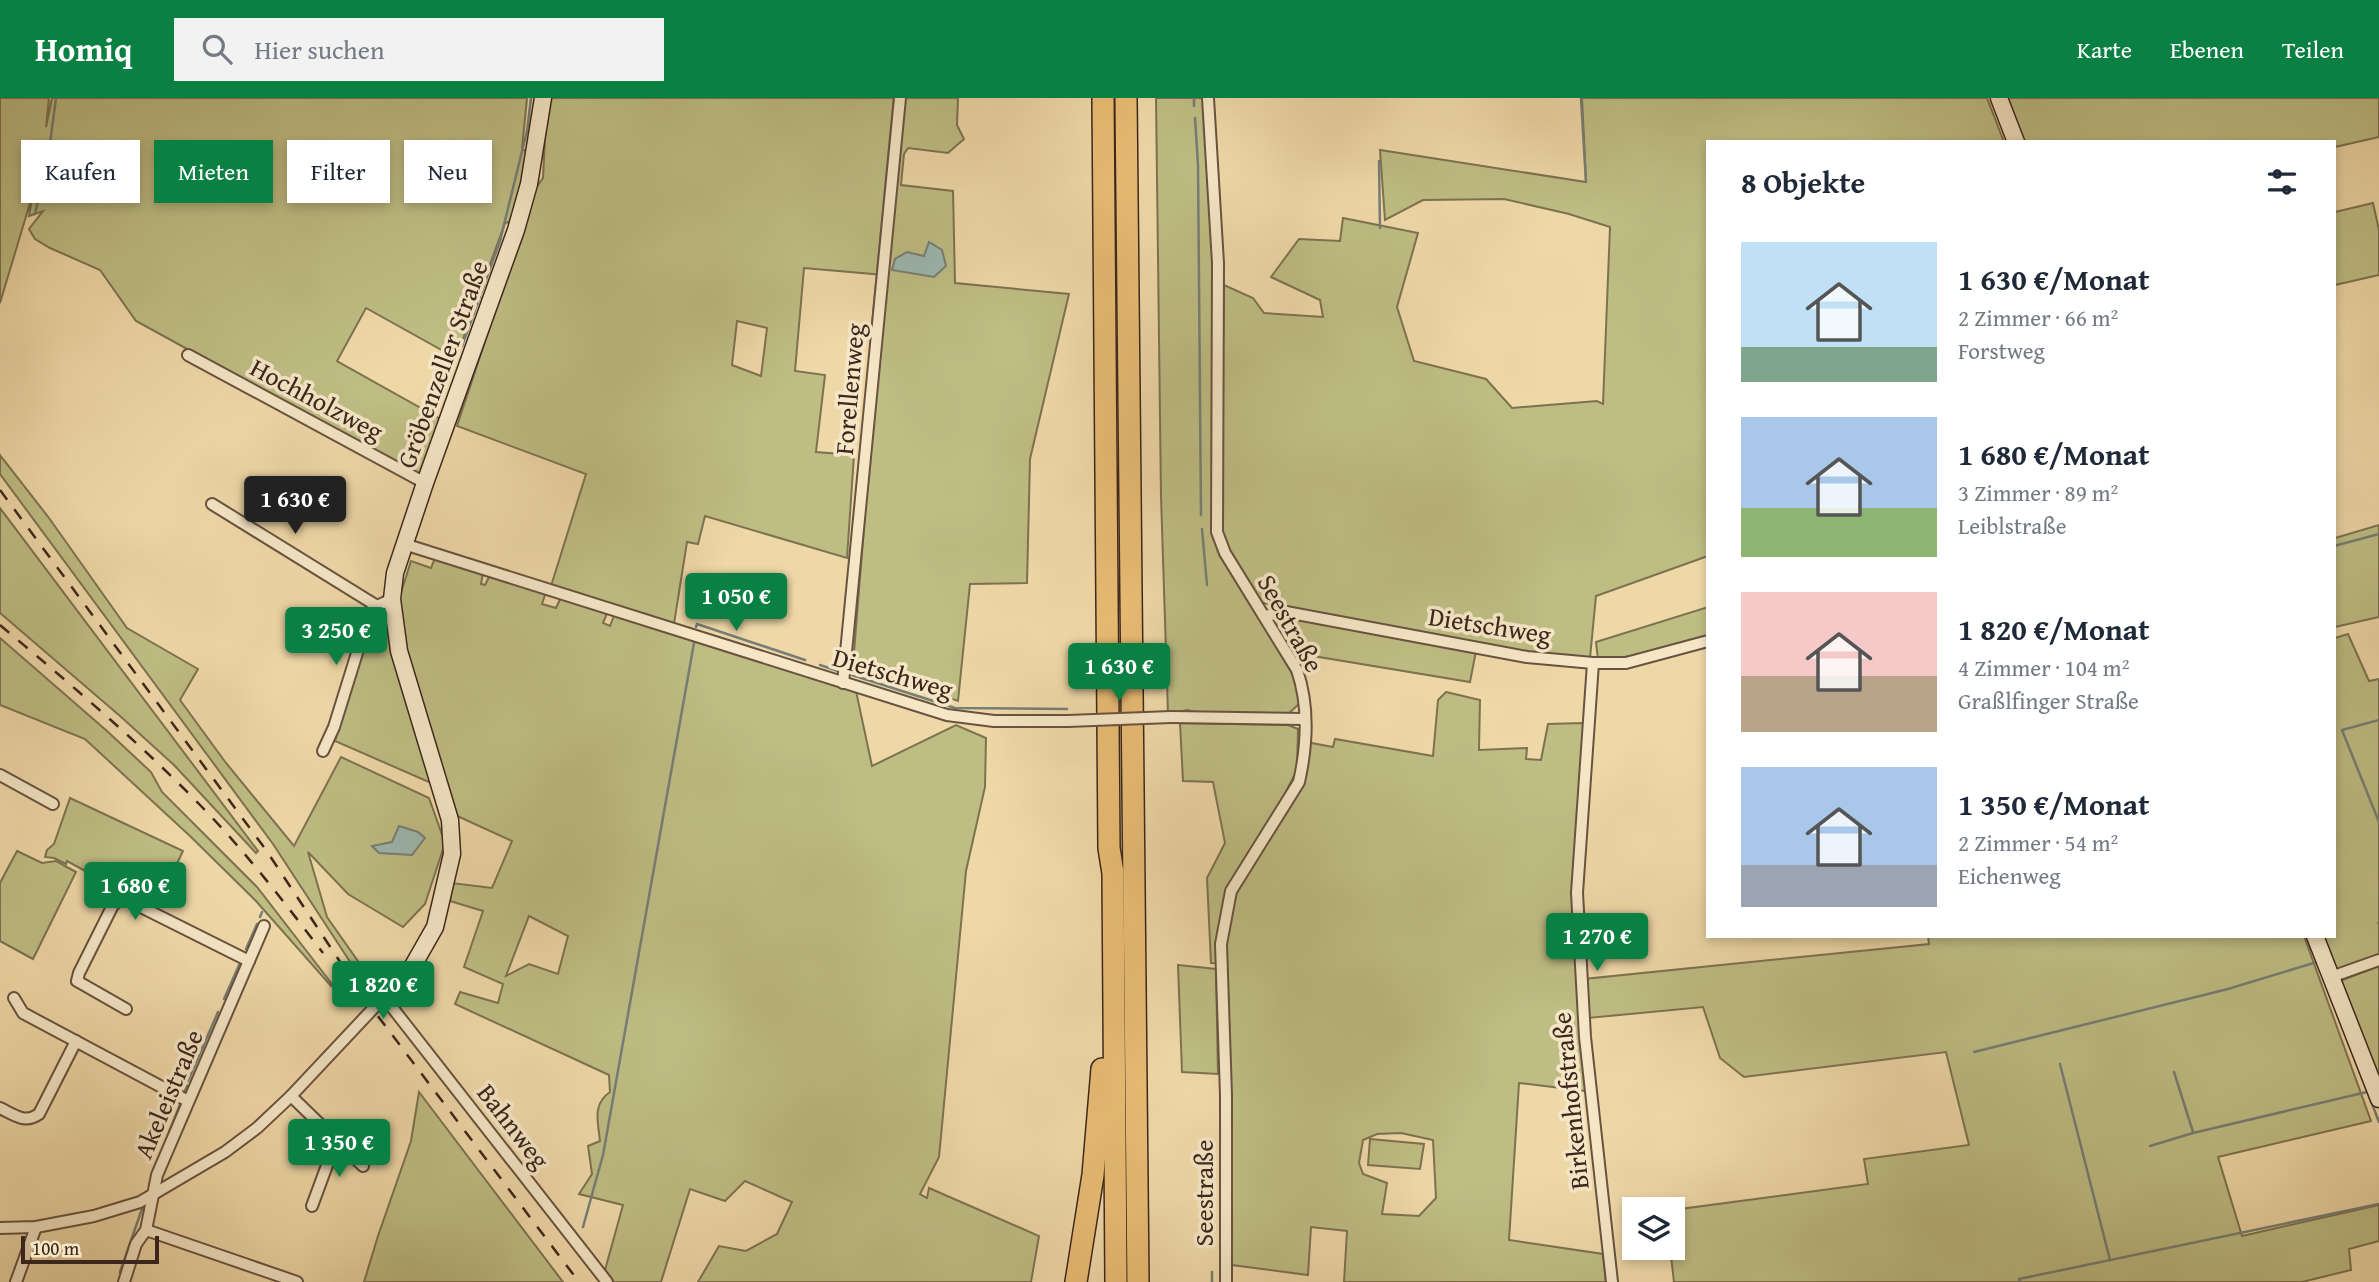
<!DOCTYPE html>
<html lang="de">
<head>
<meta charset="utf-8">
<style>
	body { margin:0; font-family:"Gentium Book Plus",serif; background:#f2f2f3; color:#1f2937; height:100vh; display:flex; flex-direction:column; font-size:26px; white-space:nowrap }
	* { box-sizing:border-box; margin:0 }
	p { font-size:23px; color:#747a83 }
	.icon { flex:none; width:38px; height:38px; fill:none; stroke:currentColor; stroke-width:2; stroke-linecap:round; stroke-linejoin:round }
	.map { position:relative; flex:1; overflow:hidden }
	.side { position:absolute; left:1706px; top:42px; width:630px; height:798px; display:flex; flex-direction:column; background:#fff; border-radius:0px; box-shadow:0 4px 10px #0003 }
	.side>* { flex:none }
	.top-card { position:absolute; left:21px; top:42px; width:665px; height:63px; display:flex; gap:14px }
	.buttons { position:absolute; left:1622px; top:1099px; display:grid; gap:14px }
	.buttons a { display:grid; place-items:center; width:63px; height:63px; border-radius:0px; background:#fff; box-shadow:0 4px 10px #0003; font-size:35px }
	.scale { position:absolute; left:21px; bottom:18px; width:138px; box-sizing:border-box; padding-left:7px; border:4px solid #3c271c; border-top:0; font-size:19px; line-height:24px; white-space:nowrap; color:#3c271c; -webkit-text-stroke:5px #f5e6c6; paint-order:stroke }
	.price { position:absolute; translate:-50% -60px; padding:0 16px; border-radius:7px; background:#0b8043; color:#fff; font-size:23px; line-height:46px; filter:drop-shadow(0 2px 4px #0008) }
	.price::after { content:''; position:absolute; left:50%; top:42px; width:21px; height:16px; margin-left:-10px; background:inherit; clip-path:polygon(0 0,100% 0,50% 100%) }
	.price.active { background:#222; color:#fff }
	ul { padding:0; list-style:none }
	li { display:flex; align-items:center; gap:21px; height:175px; padding:0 35px }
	li span { display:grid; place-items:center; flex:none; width:196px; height:140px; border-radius:0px; color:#555 }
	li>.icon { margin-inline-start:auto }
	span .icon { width:84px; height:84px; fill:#fffc; stroke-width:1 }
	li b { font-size:30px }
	h2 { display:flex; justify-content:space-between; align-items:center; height:84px; padding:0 35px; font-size:30px }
	.pill { padding:0 24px; border-radius:0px; background:#fff; box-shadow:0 4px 10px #0003; font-size:24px; line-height:63px }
	.pill.active { background:#0b8043; color:#fff }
	header { display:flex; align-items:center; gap:42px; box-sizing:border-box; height:98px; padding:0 35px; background:#0b8043; color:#fff }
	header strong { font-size:33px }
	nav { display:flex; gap:38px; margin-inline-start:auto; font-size:24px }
	.search { width:490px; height:63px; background:#f2f2f3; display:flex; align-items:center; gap:18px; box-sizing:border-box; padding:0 24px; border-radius:0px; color:#747a83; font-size:26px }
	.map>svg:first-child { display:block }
	.green { fill:#bebd84; stroke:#7d7250; stroke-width:2; fill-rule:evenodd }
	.water { fill:#9cb8b0; stroke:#767e75; stroke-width:2 }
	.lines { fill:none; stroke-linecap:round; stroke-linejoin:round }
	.stream { stroke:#767e75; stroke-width:2.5 }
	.street-casing { stroke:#69533f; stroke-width:14 }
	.secondary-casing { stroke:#3c271c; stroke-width:19 }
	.highway-casing { stroke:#3c271c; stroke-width:24 }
	.street { stroke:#f5e6c6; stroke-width:10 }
	.secondary { stroke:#f5e6c6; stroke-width:16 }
	.highway { stroke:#e8bc74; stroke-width:21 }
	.rail { stroke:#3c271c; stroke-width:2.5; stroke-dasharray:12 12; stroke-linecap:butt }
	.street-bridge-casing { stroke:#69533f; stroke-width:14; stroke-linecap:butt }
	.street-bridge { stroke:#f5e6c6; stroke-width:10 }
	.labels { text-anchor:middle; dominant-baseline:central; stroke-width:7; stroke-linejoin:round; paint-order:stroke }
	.street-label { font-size:26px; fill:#3c271c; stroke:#f5e6c6 }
</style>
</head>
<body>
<header>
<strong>Homiq</strong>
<div class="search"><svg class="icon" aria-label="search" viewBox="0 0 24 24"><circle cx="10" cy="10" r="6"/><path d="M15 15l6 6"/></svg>Hier suchen</div>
<nav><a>Karte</a><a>Ebenen</a><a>Teilen</a></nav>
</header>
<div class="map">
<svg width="2379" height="1184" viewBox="0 0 2379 1184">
	<rect width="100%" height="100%" fill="#efd8a8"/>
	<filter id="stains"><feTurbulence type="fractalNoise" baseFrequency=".00286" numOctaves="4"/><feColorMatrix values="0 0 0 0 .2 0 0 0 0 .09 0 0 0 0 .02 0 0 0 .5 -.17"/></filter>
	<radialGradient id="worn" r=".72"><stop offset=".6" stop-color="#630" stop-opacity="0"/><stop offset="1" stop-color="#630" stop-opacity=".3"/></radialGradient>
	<g class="green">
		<polygon points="0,0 49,0 46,29 52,0 527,0 522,51 530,55 513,123 505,125 456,260 366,210 337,263 442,322 422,376 417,377 136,223 100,172 50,150 35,141 29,131 43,113 29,118 33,95 0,205"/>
		<path d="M547 0H958L957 27 964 41 948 55 908 50 904 56 901 87 953 93 955 185 1069 196 1030 361 1027 485 970 486 958 603 853 567 884 177 804 170 795 273 825 277 816 354 854 357 847 460 705 418 698 446 687 444 674 526 551 488 586 376 457 328 536 90 543 80ZM737 223 767 230 761 278 732 267Z"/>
		<polygon points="1156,0 1204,0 1214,153 1214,436 1301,591 1300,605 1288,616 1205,616 1187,612 1168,616 1161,398"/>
		<polygon points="1582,0 1987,0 2004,44 1708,44 1708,458 1596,498 1590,560 1527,554 1291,512 1256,503 1220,434 1224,187 1253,200 1264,215 1323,219 1320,202 1271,179 1299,141 1340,143 1343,120 1418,135 1397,209 1414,263 1486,281 1512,310 1597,303 1603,306 1610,129 1569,116 1504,101 1423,102 1385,122 1380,52 1586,84"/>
		<polygon points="2004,0 2379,0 2379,39 2335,49 2334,44 2021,44"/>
		<polygon points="2373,105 2379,132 2379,177 2335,187 2335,114"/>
		<polygon points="0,357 49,420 127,530 198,571 180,602 226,665 294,748 341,659 429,700 445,745 425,806 403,829 348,796 308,754 327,819 374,886 378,898 375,902 273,746 0,376"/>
		<polygon points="0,410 258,753 256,755 174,667 120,618 0,515"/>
		<polygon points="2379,427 2379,519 2335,529 2335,440"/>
		<path d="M435 460 483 475 481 486 485 487 490 477 546 494 542 506 556 510 561 499 608 513 603 525 610 528 615 515 856 593 872 668 956 627 986 640 985 689 966 773 939 1059 920 1096 927 1100 929 1090 1039 1138 1031 1184H698L719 1148 746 1153 777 1136 792 1104 745 1083 725 1103 690 1091 661 1184H614L605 1172 623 1107 579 1096 592 1076 588 1048 600 1043C598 1024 592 1006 610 994L609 977 455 906 460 894 498 905 503 886 464 869 483 813 450 803 452 785 492 790 512 743 455 717 445 691 335 643 370 520 398 504 411 463 431 470ZM529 818 568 838 558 876 529 866 506 878Z"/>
		<polygon points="1708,509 1708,540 1633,558 1598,562 1596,544"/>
		<polygon points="1277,518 1476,553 1470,584 1289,554 1273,528"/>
		<polygon points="2348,536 2369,583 2379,581 2379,857 2336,873 2322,838 2334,838 2335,540"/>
		<polygon points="0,540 107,633 151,674 162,694 257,789 332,886 331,888 256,803 190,738 85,641 0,607"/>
		<path d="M1446 594 1480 602 1479 652 1527 650 1526 661 1541 662 1548 626 1583 625 1584 649 1573 794 1586 993 1519 985 1509 1142 1603 1156 1606 1184H1344L1347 1133 1311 1129 1308 1177 1232 1167 1230 949 1227 866 1211 865 1207 780 1225 745 1213 684 1183 683 1180 625 1288 627 1298 631 1297 672 1263 739 1299 687 1306 644 1333 649 1335 641 1433 658 1438 602ZM1401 1035 1433 1042 1436 1100 1419 1118 1382 1116 1387 1085 1363 1076 1359 1065 1363 1042 1377 1036Z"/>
		<polygon points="70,700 183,753 155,811 67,763 66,766 54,760 45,759 47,752 54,746"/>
		<polygon points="17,753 42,765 56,763 76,774 33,861 0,843 0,785"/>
		<polygon points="1928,838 2304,838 2371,1023 2218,1059 2242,1138 2379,1107 2379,1143 2349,1151 2351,1172 2302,1184 1674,1184 1670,1150 1673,1150 1673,1112 1868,1086 1864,1061 1969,1047 1946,954 1744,979 1720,960 1703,909 1588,920 1584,881 1929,846"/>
		<polygon points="1178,867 1216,871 1218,976 1182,974"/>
		<polygon points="2379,868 2379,990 2340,883"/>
		<polygon points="419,994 563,1184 364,1184 378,1138 411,1043"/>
		<polygon points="1370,1041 1424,1046 1420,1071 1368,1067"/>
	</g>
	<g class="water">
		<polygon points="929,144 942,152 946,168 934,179 892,172 895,161 907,154 924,158"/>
		<polygon points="399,728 418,734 425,740 412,757 379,755 372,748 392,744"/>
	</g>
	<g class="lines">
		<g class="stream">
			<polyline points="1194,0 1194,8"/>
			<polyline points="1581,0 1586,84"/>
			<polyline points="1195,20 1198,67 1201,417"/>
			<polyline points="1379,63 1380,130"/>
			<polyline points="35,116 49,53 56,0"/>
			<polyline points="871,239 894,0"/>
			<polyline points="462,248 500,143 527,33 531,0"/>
			<polyline points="1202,431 1207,487"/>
			<polyline points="2334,448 2379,436"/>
			<polyline points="696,529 697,526 805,562"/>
			<polyline points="820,567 841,574"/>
			<polyline points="852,577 955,610 1067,611"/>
			<polyline points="2379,622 2342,632 2379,724"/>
			<polyline points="260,819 262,814"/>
			<polyline points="2378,825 2379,825"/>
			<polyline points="246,851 257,826"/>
			<polyline points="2324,881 2379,1024"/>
			<polyline points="224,901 240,865"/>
			<polyline points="1974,954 2228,891 2317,864 2316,861"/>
			<polyline points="2060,966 2110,1162"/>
			<polyline points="2174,974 2193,1034"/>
			<polyline points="188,983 218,914"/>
			<polyline points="184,995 187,988"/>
			<polyline points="168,1037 181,1004"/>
			<polyline points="2150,1048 2193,1035 2367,994"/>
			<polyline points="583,1129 603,1057 694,545"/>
			<polyline points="120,1174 143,1108"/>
			<polyline points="1212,1184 1212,1174"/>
			<polyline points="2020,1184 2019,1181 2379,1106"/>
		</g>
		<g class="street-casing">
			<g id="street">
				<path d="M1208 0 1218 165 1217 434 1225 455 1297 572C1309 607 1307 648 1299 684L1231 793 1221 846 1226 997V1184"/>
				<polyline points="188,257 425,385"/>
				<polyline points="212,406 377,508 392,501"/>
				<polyline points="404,446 947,617 994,623 1068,623"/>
				<polyline points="1265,518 1286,514 1527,559 1593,565 1626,565 1708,543"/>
				<polyline points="1593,565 1577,795 1585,939 1612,1184"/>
				<polyline points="843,585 900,0"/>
				<polyline points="1171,619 1304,621"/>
				<polyline points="323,653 334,629 366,526 372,511 377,508"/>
				<polyline points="0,677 53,706"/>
				<polyline points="2331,879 2379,862"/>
				<polyline points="14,900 23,915 188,1003"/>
				<polyline points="126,911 77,883 79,875 113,807 123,800 249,863"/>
				<polyline points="291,998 363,1068"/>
				<path d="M0 1010C14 1017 25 1026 39 1016L76 943"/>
				<polyline points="312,1108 336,1043"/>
				<polyline points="0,1130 36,1129 94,1118 140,1104 225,1054 257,1030 291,998 384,899 607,1184"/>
				<polyline points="146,1132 297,1184"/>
				<polyline points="16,1184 36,1129"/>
				<polyline points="124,1184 136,1146 146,1132 157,1077 264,828"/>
			</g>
		</g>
		<g class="secondary-casing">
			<g id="secondary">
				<polyline points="1999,0 2016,44"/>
				<polyline points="2315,838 2379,1001"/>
				<polyline points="384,899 410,873 435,829 452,756 450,722 399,553 392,501 395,475 425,385 516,132 529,86 543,0"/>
			</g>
		</g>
		<g class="highway-casing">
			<g id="highway">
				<polyline points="1103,0 1109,750 1113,775 1116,1184"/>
				<polyline points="1126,0 1138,1184"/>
				<polyline points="1076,1184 1093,1077 1102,971"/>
			</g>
		</g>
		<use href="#street" class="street"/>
		<use href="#secondary" class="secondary"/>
		<use href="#highway" class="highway"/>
		<g class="rail">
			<polyline points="0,392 266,752 362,897 579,1184"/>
			<path d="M0 527C69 585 138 643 201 708 245 753 285 805 323 855"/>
		</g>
		<g class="street-bridge-casing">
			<polyline id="street-bridge" points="1068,623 1171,619"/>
		</g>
		<use href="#street-bridge" class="street-bridge"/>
	</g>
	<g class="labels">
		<g class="street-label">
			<text transform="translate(442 266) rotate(-70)">Gröbenzeller Straße</text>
			<text transform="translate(849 291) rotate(-85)">Forellenweg</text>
			<text transform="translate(317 301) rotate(28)">Hochholzweg</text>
			<text transform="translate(1291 525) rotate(61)">Seestraße</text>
			<text transform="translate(1490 527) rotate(9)">Dietschweg</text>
			<text transform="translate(893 575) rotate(16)">Dietschweg</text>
			<text transform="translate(168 996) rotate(-67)">Akeleistraße</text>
			<text transform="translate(1570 1003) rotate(-96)">Birkenhofstraße</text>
			<text transform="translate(514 1028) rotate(52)">Bahnweg</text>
			<text transform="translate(1203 1095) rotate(-90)">Seestraße</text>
		</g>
	</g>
	<rect width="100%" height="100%" filter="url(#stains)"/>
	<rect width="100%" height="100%" fill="url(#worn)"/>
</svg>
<div class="buttons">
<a><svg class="icon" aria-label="layers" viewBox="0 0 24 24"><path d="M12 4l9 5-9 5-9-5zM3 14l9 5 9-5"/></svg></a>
</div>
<div class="scale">100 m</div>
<b class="price active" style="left:295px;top:438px">1 630 €</b>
<b class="price" style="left:736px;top:535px">1 050 €</b>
<b class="price" style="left:336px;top:569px">3 250 €</b>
<b class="price" style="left:1119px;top:605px">1 630 €</b>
<b class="price" style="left:135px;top:824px">1 680 €</b>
<b class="price" style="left:1597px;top:875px">1 270 €</b>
<b class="price" style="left:383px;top:923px">1 820 €</b>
<b class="price" style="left:339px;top:1081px">1 350 €</b>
<div class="top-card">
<a class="pill">Kaufen</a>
<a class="pill active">Mieten</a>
<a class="pill">Filter</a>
<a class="pill">Neu</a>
</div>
<section class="side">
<h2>8 Objekte<svg class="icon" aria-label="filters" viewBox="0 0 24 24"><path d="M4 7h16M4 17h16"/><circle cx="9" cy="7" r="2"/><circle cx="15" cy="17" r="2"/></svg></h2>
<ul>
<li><span style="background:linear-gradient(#bfe0f5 75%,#7fa58c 0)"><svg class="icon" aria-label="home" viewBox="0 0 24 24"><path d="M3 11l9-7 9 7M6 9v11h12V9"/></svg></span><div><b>1 630 €/Monat</b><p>2 Zimmer · 66 m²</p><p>Forstweg</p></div></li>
<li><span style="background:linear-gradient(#a9c7e8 65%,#8fb573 0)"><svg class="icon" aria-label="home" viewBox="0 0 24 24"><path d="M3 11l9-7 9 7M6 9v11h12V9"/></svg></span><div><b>1 680 €/Monat</b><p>3 Zimmer · 89 m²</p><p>Leiblstraße</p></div></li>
<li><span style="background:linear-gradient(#f6c9c9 60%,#b9a48a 0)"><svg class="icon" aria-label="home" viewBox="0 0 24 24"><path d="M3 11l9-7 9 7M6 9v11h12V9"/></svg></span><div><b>1 820 €/Monat</b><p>4 Zimmer · 104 m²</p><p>Graßlfinger Straße</p></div></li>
<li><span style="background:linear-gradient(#a9c7e8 70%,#9aa5b1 0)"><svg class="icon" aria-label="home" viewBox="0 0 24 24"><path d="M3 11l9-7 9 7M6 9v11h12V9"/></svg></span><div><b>1 350 €/Monat</b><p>2 Zimmer · 54 m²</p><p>Eichenweg</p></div></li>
</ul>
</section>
</div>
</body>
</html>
